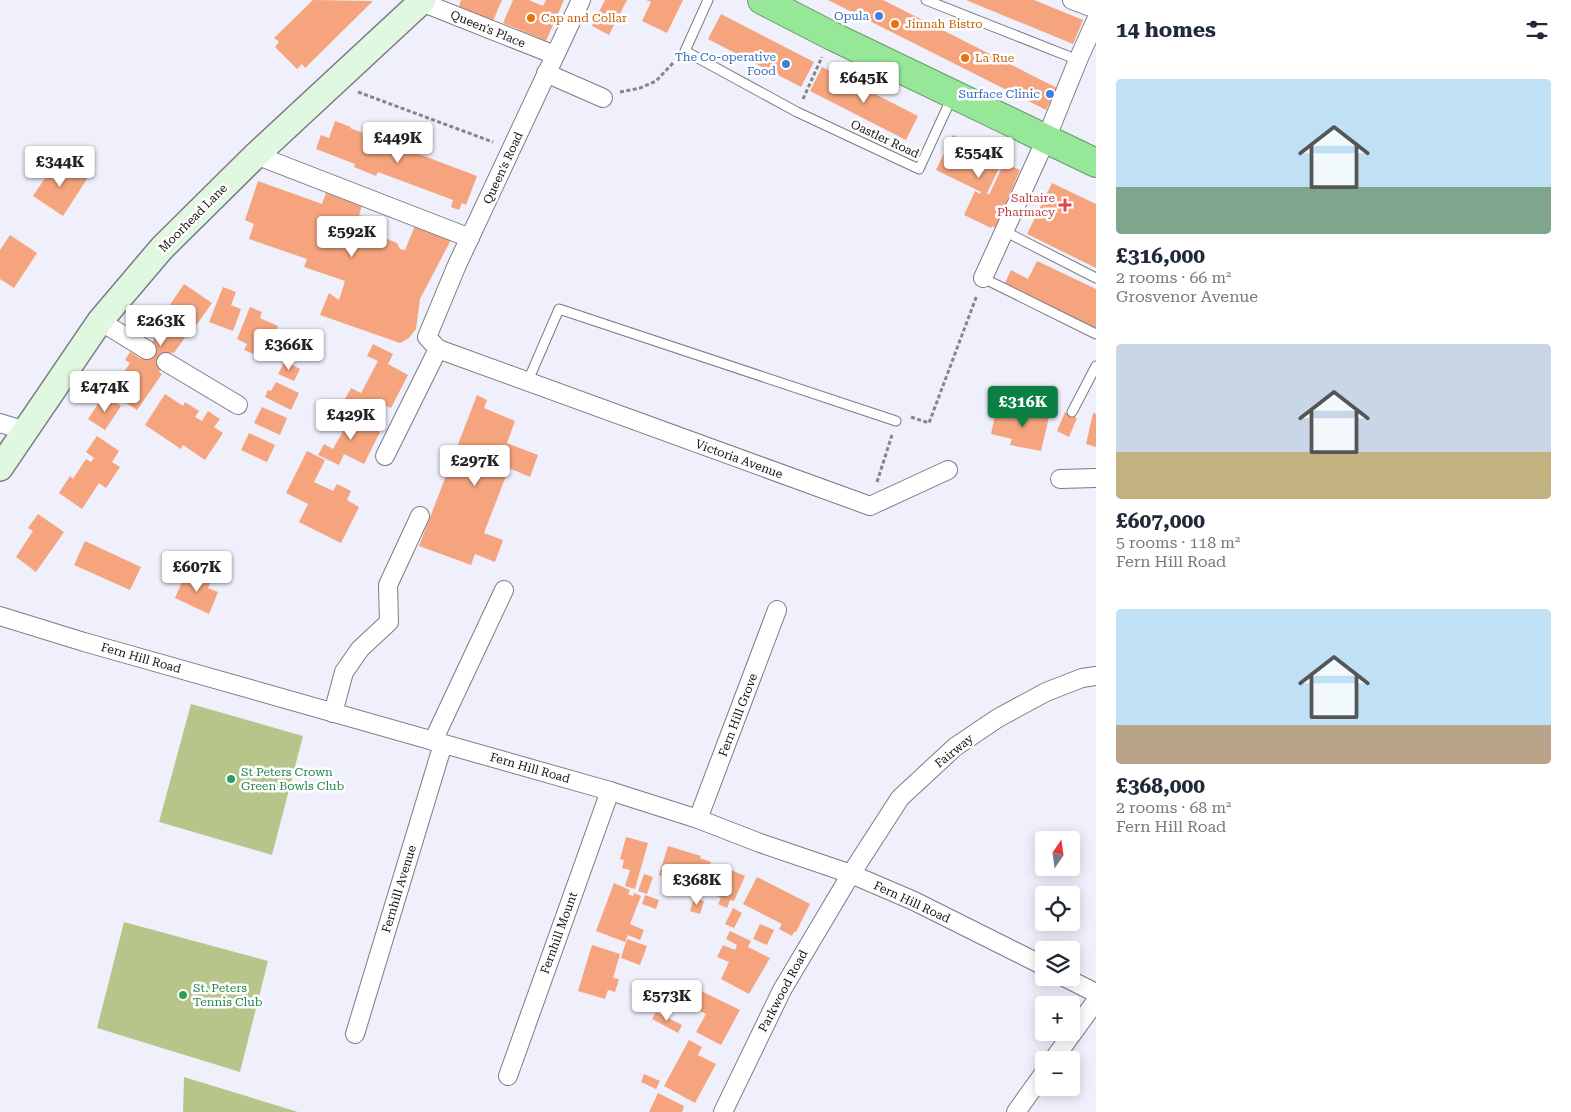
<!DOCTYPE html>
<html lang="en">
<head>
<meta charset="utf-8">
<style>
	body { margin:0; font-family:"Roboto Serif",serif; background:#f2f2f3; color:#1f2937; height:100vh; display:flex; flex-direction:column; font-size:19px; white-space:nowrap }
	* { box-sizing:border-box; margin:0 }
	p { font-size:16px; color:#747a83 }
	.icon { flex:none; width:28px; height:28px; fill:none; stroke:currentColor; stroke-width:2; stroke-linecap:round; stroke-linejoin:round }
	.map { position:relative; flex:1; overflow:hidden }
	.side { display:flex; flex-direction:column; background:#fff; width:475px }
	.side>* { flex:none }
	.needle { width:32px; rotate:13deg }
	.controls { position:absolute; left:1035px; top:831px; display:grid; gap:10px }
	.controls a { display:grid; place-items:center; width:45px; height:45px; border-radius:5px; background:#fff; box-shadow:0 2px 12px #0003; font-size:25px }
	.price { position:absolute; translate:-50% -42px; padding:0 11px; border-radius:5px; background:#fff; color:#222; font-size:16px; line-height:32px; filter:drop-shadow(0 1px 2px #0008) }
	.price::after { content:''; position:absolute; left:50%; top:30px; width:15px; height:11px; margin-left:-8px; background:inherit; clip-path:polygon(0 0,100% 0,50% 100%) }
	.price.current { background:#0b8043; color:#fff }
	ul { padding:0; list-style:none }
	li { display:grid; align-content:center; gap:10px; height:265px; padding:0 20px }
	li span { display:grid; place-items:center; height:155px; border-radius:5px; color:#555 }
	li>.icon { margin-inline-start:auto }
	span .icon { width:90px; height:90px; fill:#fffc; stroke-width:1 }
	li b { font-size:21px }
	h2 { display:flex; justify-content:space-between; align-items:center; height:60px; padding:0 20px; font-size:21px }
	main { display:flex; flex:1; min-height:0 }
	.map>svg:first-child { display:block }
	.green { fill:#b7c58a }
	.building { fill:#f5a47d }
	.lines { fill:none; stroke-linecap:round; stroke-linejoin:round }
	.lane-casing { stroke:#7b7b85; stroke-width:11 }
	.street-casing { stroke:#7b7b85; stroke-width:20 }
	.secondary-casing { stroke:#7b7b85; stroke-width:28 }
	.highway-casing { stroke:#689c6a; stroke-width:30 }
	.path { stroke:#84848c; stroke-width:3; stroke-dasharray:4 2.5; stroke-linecap:butt }
	.lane { stroke:#fff; stroke-width:9 }
	.street { stroke:#fff; stroke-width:18 }
	.secondary { stroke:#e0f8e0; stroke-width:25 }
	.highway { stroke:#97e798; stroke-width:28 }
	.shop-dot { fill:#3f7fe0; stroke:#fff; stroke-width:2 }
	.food-dot { fill:#e8710a; stroke:#fff; stroke-width:2 }
	.health-dot { fill:#e0444e; stroke:#fff; stroke-width:2 }
	.leisure-dot { fill:#2e9e5b; stroke:#fff; stroke-width:2 }
	.labels { text-anchor:middle; dominant-baseline:central; stroke-width:5; stroke-linejoin:round; paint-order:stroke }
	.shop-label { font-size:12px; fill:#366cbe; stroke:#fff; text-anchor:end }
	.food-label { font-size:12px; fill:#c56008; stroke:#fff; text-anchor:start }
	.street-label { font-size:12px; fill:#121216; stroke:#fff }
	.health-label { font-size:12px; fill:#be3a42; stroke:#fff; text-anchor:end }
	.leisure-label { font-size:12px; fill:#27864d; stroke:#fff; text-anchor:start }
</style>
</head>
<body>
<main>
<div class="map">
<svg width="1096" height="1112" viewBox="0 0 1096 1112">
	<rect width="100%" height="100%" fill="#f0f0fc"/>
	<g class="green">
		<polygon points="191,704 303,736 272,855 159,822"/>
		<polygon points="124,922 268,961 240,1072 97,1028"/>
		<polygon points="184,1077 298,1112 183,1112"/>
	</g>
	<g class="building">
		<polygon points="313,0 373,1 305,68 302,64 297,69 275,47 279,42 274,38"/>
		<polygon points="461,0 502,0 493,21 459,7"/>
		<polygon points="513,0 529,0 543,6 546,0 564,0 546,41 503,23"/>
		<polygon points="605,0 627,0 609,35 592,26"/>
		<polygon points="646,0 683,0 667,33 642,21 651,2"/>
		<polygon points="828,0 883,0 1057,88 1046,110"/>
		<polygon points="966,0 1034,0 1083,20 1073,44"/>
		<polygon points="721,14 814,62 801,87 708,39"/>
		<polygon points="822,67 918,116 906,140 810,91"/>
		<polygon points="335,121 351,127 350,128 477,176 466,205 462,203 459,210 451,207 453,200 378,172 376,176 354,167 355,164 316,149 321,135 329,138"/>
		<polygon points="953,135 1003,160 987,193 989,195 1004,163 1020,170 995,228 992,226 991,228 964,215 975,191 980,194 981,192 936,170"/>
		<polygon points="57,160 87,179 63,216 33,196"/>
		<polygon points="258,181 322,204 326,193 362,205 359,215 384,224 380,236 397,243 400,249 405,250 416,223 452,238 420,299 416,329 409,338 400,343 320,315 329,293 339,300 345,281 304,267 307,259 249,239 254,224 245,220"/>
		<polygon points="1052,183 1096,204 1096,268 1027,234"/>
		<polygon points="10,235 37,253 14,288 0,279 0,250"/>
		<polygon points="1037,261 1096,289 1096,328 1004,285 1011,270 1028,279"/>
		<polygon points="184,284 212,303 195,327 193,326 174,353 172,352 159,372 162,374 137,410 110,393 130,363 125,360 130,352 141,359 158,333 153,330"/>
		<polygon points="223,287 236,292 231,305 241,309 233,331 209,322"/>
		<polygon points="250,307 262,312 260,318 278,326 267,353 256,348 254,354 244,350 247,344 237,339"/>
		<polygon points="373,344 393,354 388,364 408,375 391,408 380,403 378,407 370,403 366,410 345,399 351,388 361,393 378,361 367,356"/>
		<polygon points="285,361 300,369 294,381 278,374"/>
		<polygon points="276,382 299,393 291,410 265,397 268,390 271,391"/>
		<polygon points="165,394 183,406 185,402 199,411 195,417 202,421 208,411 220,419 214,427 223,433 205,460 183,445 181,449 145,425"/>
		<polygon points="104,395 121,406 105,430 88,419"/>
		<polygon points="477,395 487,400 484,408 515,421 507,443 538,455 530,477 509,468 484,533 503,540 495,562 475,554 471,565 419,546"/>
		<polygon points="1019,406 1050,413 1041,451 1010,445 1012,439 991,434 996,411 1017,416"/>
		<polygon points="262,407 287,418 280,435 254,423"/>
		<polygon points="343,412 380,432 364,464 344,454 339,465 318,455 324,444 333,449 343,431 335,427"/>
		<polygon points="1065,412 1077,418 1069,437 1057,431"/>
		<polygon points="1093,413 1096,414 1096,447 1086,444"/>
		<polygon points="249,433 275,445 267,462 241,450"/>
		<polygon points="97,436 119,451 112,462 120,467 106,488 99,483 82,509 59,493 70,476 73,479 86,459 91,462 94,458 86,452"/>
		<polygon points="307,451 325,460 314,482 333,491 337,484 351,491 347,500 359,507 341,543 299,522 308,504 286,493"/>
		<polygon points="38,514 64,532 36,572 16,557 33,531 28,528"/>
		<polygon points="85,541 141,567 130,590 74,565"/>
		<polygon points="185,575 195,580 197,575 211,581 208,588 218,592 209,614 175,598"/>
		<polygon points="626,837 648,843 635,889 625,886 630,870 622,868 624,860 620,859"/>
		<polygon points="668,846 701,856 700,858 711,862 703,887 701,887 698,896 674,890 678,881 659,875"/>
		<polygon points="722,866 745,876 734,901 730,900 727,908 718,904 721,898 710,893"/>
		<polygon points="644,874 653,877 647,894 638,891"/>
		<polygon points="757,877 810,904 796,932 794,932 792,936 779,929 782,924 743,904"/>
		<polygon points="614,883 630,890 628,894 633,896 634,893 641,896 630,924 644,930 640,940 628,935 625,942 596,931"/>
		<polygon points="645,895 659,900 656,909 642,904"/>
		<polygon points="694,898 704,901 700,914 690,911"/>
		<polygon points="733,908 742,913 734,928 725,924"/>
		<polygon points="760,924 774,930 767,945 753,939"/>
		<polygon points="730,931 751,941 748,947 770,958 749,994 721,979 729,962 717,957 723,945 735,950 737,945 726,939"/>
		<polygon points="627,939 647,946 640,965 621,958"/>
		<polygon points="592,945 620,954 613,978 619,979 615,992 608,990 605,999 578,991"/>
		<polygon points="664,982 677,989 672,998 659,991"/>
		<polygon points="699,990 740,1010 721,1045 696,1032 706,1014 691,1006"/>
		<polygon points="656,1012 682,1025 678,1033 652,1019"/>
		<polygon points="689,1040 702,1047 698,1055 716,1064 695,1103 664,1086"/>
		<polygon points="644,1074 660,1081 656,1089 641,1082"/>
		<polygon points="658,1093 684,1106 682,1112 649,1112"/>
	</g>
	<g class="lines">
		<g class="lane-casing">
			<g id="lane">
				<polyline points="708,0 685,51 797,112 919,169 952,97"/>
				<polyline points="926,0 1078,60"/>
				<polyline points="1004,231 1096,278"/>
				<polyline points="983,278 1096,334"/>
				<polyline points="527,383 559,309 896,421"/>
				<polyline points="1072,412 1096,366"/>
			</g>
		</g>
		<g class="street-casing">
			<g id="street">
				<polyline points="581,0 457,265 427,337 438,349 870,506 948,470"/>
				<polyline points="1072,0 1096,9"/>
				<polyline points="421,2 555,55"/>
				<polyline points="546,73 603,98"/>
				<polyline points="256,155 470,238"/>
				<polyline points="983,278 1046,139 1078,60 1096,20"/>
				<polyline points="100,321 147,350"/>
				<polyline points="166,362 238,405"/>
				<polyline points="0,423 26,431"/>
				<polyline points="385,456 438,349"/>
				<polyline points="1060,479 1096,478"/>
				<polyline points="0,616 84,642 610,791 698,819 760,843 851,874 914,901 1044,966"/>
				<polyline points="333,713 344,672 360,649 389,622 388,585 420,516"/>
				<polyline points="433,741 504,590"/>
				<polyline points="698,819 777,610"/>
				<polyline points="1066,978 1096,993"/>
				<polyline points="355,1034 443,744"/>
				<polyline points="1053,1060 1096,1001"/>
				<polyline points="508,1076 610,791"/>
				<polyline points="723,1112 782,990 851,874 900,798 955,747 998,718 1046,692 1082,678 1096,676"/>
				<polyline points="1016,1112 1044,1073"/>
			</g>
		</g>
		<g class="secondary-casing">
			<polyline id="secondary" points="0,468 100,321 162,248 256,155 423,0"/>
		</g>
		<g class="highway-casing">
			<polyline id="highway" points="762,0 832,36 1096,163"/>
		</g>
		<g class="path">
			<polyline points="358,92 493,142"/>
			<polyline points="620,92 640,88 656,81 674,62"/>
			<polyline points="803,99 822,57"/>
			<polyline points="911,417 929,423 977,295"/>
			<polyline points="877,482 892,435"/>
		</g>
		<use href="#lane" class="lane"/>
		<use href="#street" class="street"/>
		<use href="#secondary" class="secondary"/>
		<use href="#highway" class="highway"/>
	</g>
	<g class="shop-dot">
		<circle cx="879" cy="16" r="5"/>
		<circle cx="786" cy="64" r="5"/>
		<circle cx="1050" cy="94" r="5"/>
	</g>
	<g class="food-dot">
		<circle cx="531" cy="18" r="5"/>
		<circle cx="895" cy="24" r="5"/>
		<circle cx="965" cy="58" r="5"/>
	</g>
	<path class="health-dot" d="M1062.5 197.5h5v5h5v5h-5v5h-5v-5h-5v-5h5z"/>
	<g class="leisure-dot">
		<circle cx="231" cy="779" r="5"/>
		<circle cx="183" cy="995" r="5"/>
	</g>
	<g class="labels">
		<g class="shop-label">
			<text x="869" y="16">Opula</text>
			<text x="776" y="57">The Co-operative<tspan x="776" dy="14">Food</tspan></text>
			<text x="1040" y="94">Surface Clinic</text>
		</g>
		<g class="food-label">
			<text x="541" y="18">Cap and Collar</text>
			<text x="905" y="24">Jinnah Bistro</text>
			<text x="975" y="58">La Rue</text>
		</g>
		<g class="street-label">
			<text transform="translate(488 29) rotate(22)">Queen's Place</text>
			<text transform="translate(885 139) rotate(25)">Oastler Road</text>
			<text transform="translate(503 168) rotate(-65)">Queen's Road</text>
			<text transform="translate(193 218) rotate(-45)">Moorhead Lane</text>
			<text transform="translate(739 459) rotate(20)">Victoria Avenue</text>
			<text transform="translate(141 658) rotate(16)">Fern Hill Road</text>
			<text transform="translate(738 715) rotate(-69)">Fern Hill Grove</text>
			<text transform="translate(954 751) rotate(-39)">Fairway</text>
			<text transform="translate(530 768) rotate(16)">Fern Hill Road</text>
			<text transform="translate(399 889) rotate(-73)">Fernhill Avenue</text>
			<text transform="translate(912 902) rotate(25)">Fern Hill Road</text>
			<text transform="translate(559 933) rotate(-70)">Fernhill Mount</text>
			<text transform="translate(783 991) rotate(-62)">Parkwood Road</text>
		</g>
		<g class="health-label">
			<text x="1055" y="198">Saltaire<tspan x="1055" dy="14">Pharmacy</tspan></text>
		</g>
		<g class="leisure-label">
			<text x="241" y="772">St Peters Crown<tspan x="241" dy="14">Green Bowls Club</tspan></text>
			<text x="193" y="988">St. Peters<tspan x="193" dy="14">Tennis Club</tspan></text>
		</g>
	</g>
</svg>
<div class="controls">
<a><svg class="needle" viewBox="-14 -14 28 28"><path d="M0-13l5 13h-10z" fill="#e53935"/><path d="M0 13l5-13h-10z" fill="#747a83"/></svg></a>
<a><svg class="icon" aria-label="locate" viewBox="0 0 24 24"><circle cx="12" cy="12" r="6"/><path d="M12 2v4M12 18v4M2 12h4M18 12h4"/></svg></a>
<a><svg class="icon" aria-label="layers" viewBox="0 0 24 24"><path d="M12 4l9 5-9 5-9-5zM3 14l9 5 9-5"/></svg></a>
<a>+</a>
<a>−</a>
</div>
<b class="price" style="left:864px;top:104px">£645K</b>
<b class="price" style="left:398px;top:164px">£449K</b>
<b class="price" style="left:979px;top:179px">£554K</b>
<b class="price" style="left:60px;top:188px">£344K</b>
<b class="price" style="left:352px;top:258px">£592K</b>
<b class="price" style="left:161px;top:347px">£263K</b>
<b class="price" style="left:289px;top:371px">£366K</b>
<b class="price" style="left:105px;top:413px">£474K</b>
<b class="price current" style="left:1023px;top:428px">£316K</b>
<b class="price" style="left:351px;top:441px">£429K</b>
<b class="price" style="left:475px;top:487px">£297K</b>
<b class="price" style="left:197px;top:593px">£607K</b>
<b class="price" style="left:697px;top:906px">£368K</b>
<b class="price" style="left:667px;top:1022px">£573K</b>
</div>
<section class="side">
<h2>14 homes<svg class="icon" aria-label="filters" viewBox="0 0 24 24"><path d="M4 7h16M4 17h16"/><circle cx="9" cy="7" r="2"/><circle cx="15" cy="17" r="2"/></svg></h2>
<ul>
<li><span style="background:linear-gradient(#bfe0f5 70%,#7fa58c 0)"><svg class="icon" aria-label="home" viewBox="0 0 24 24"><path d="M3 11l9-7 9 7M6 9v11h12V9"/></svg></span><div><b>£316,000</b><p>2 rooms · 66 m²</p><p>Grosvenor Avenue</p></div></li>
<li><span style="background:linear-gradient(#c9d6e8 70%,#c2b280 0)"><svg class="icon" aria-label="home" viewBox="0 0 24 24"><path d="M3 11l9-7 9 7M6 9v11h12V9"/></svg></span><div><b>£607,000</b><p>5 rooms · 118 m²</p><p>Fern Hill Road</p></div></li>
<li><span style="background:linear-gradient(#bfe0f5 75%,#b9a48a 0)"><svg class="icon" aria-label="home" viewBox="0 0 24 24"><path d="M3 11l9-7 9 7M6 9v11h12V9"/></svg></span><div><b>£368,000</b><p>2 rooms · 68 m²</p><p>Fern Hill Road</p></div></li>
</ul>
</section>
</main>
</body>
</html>
